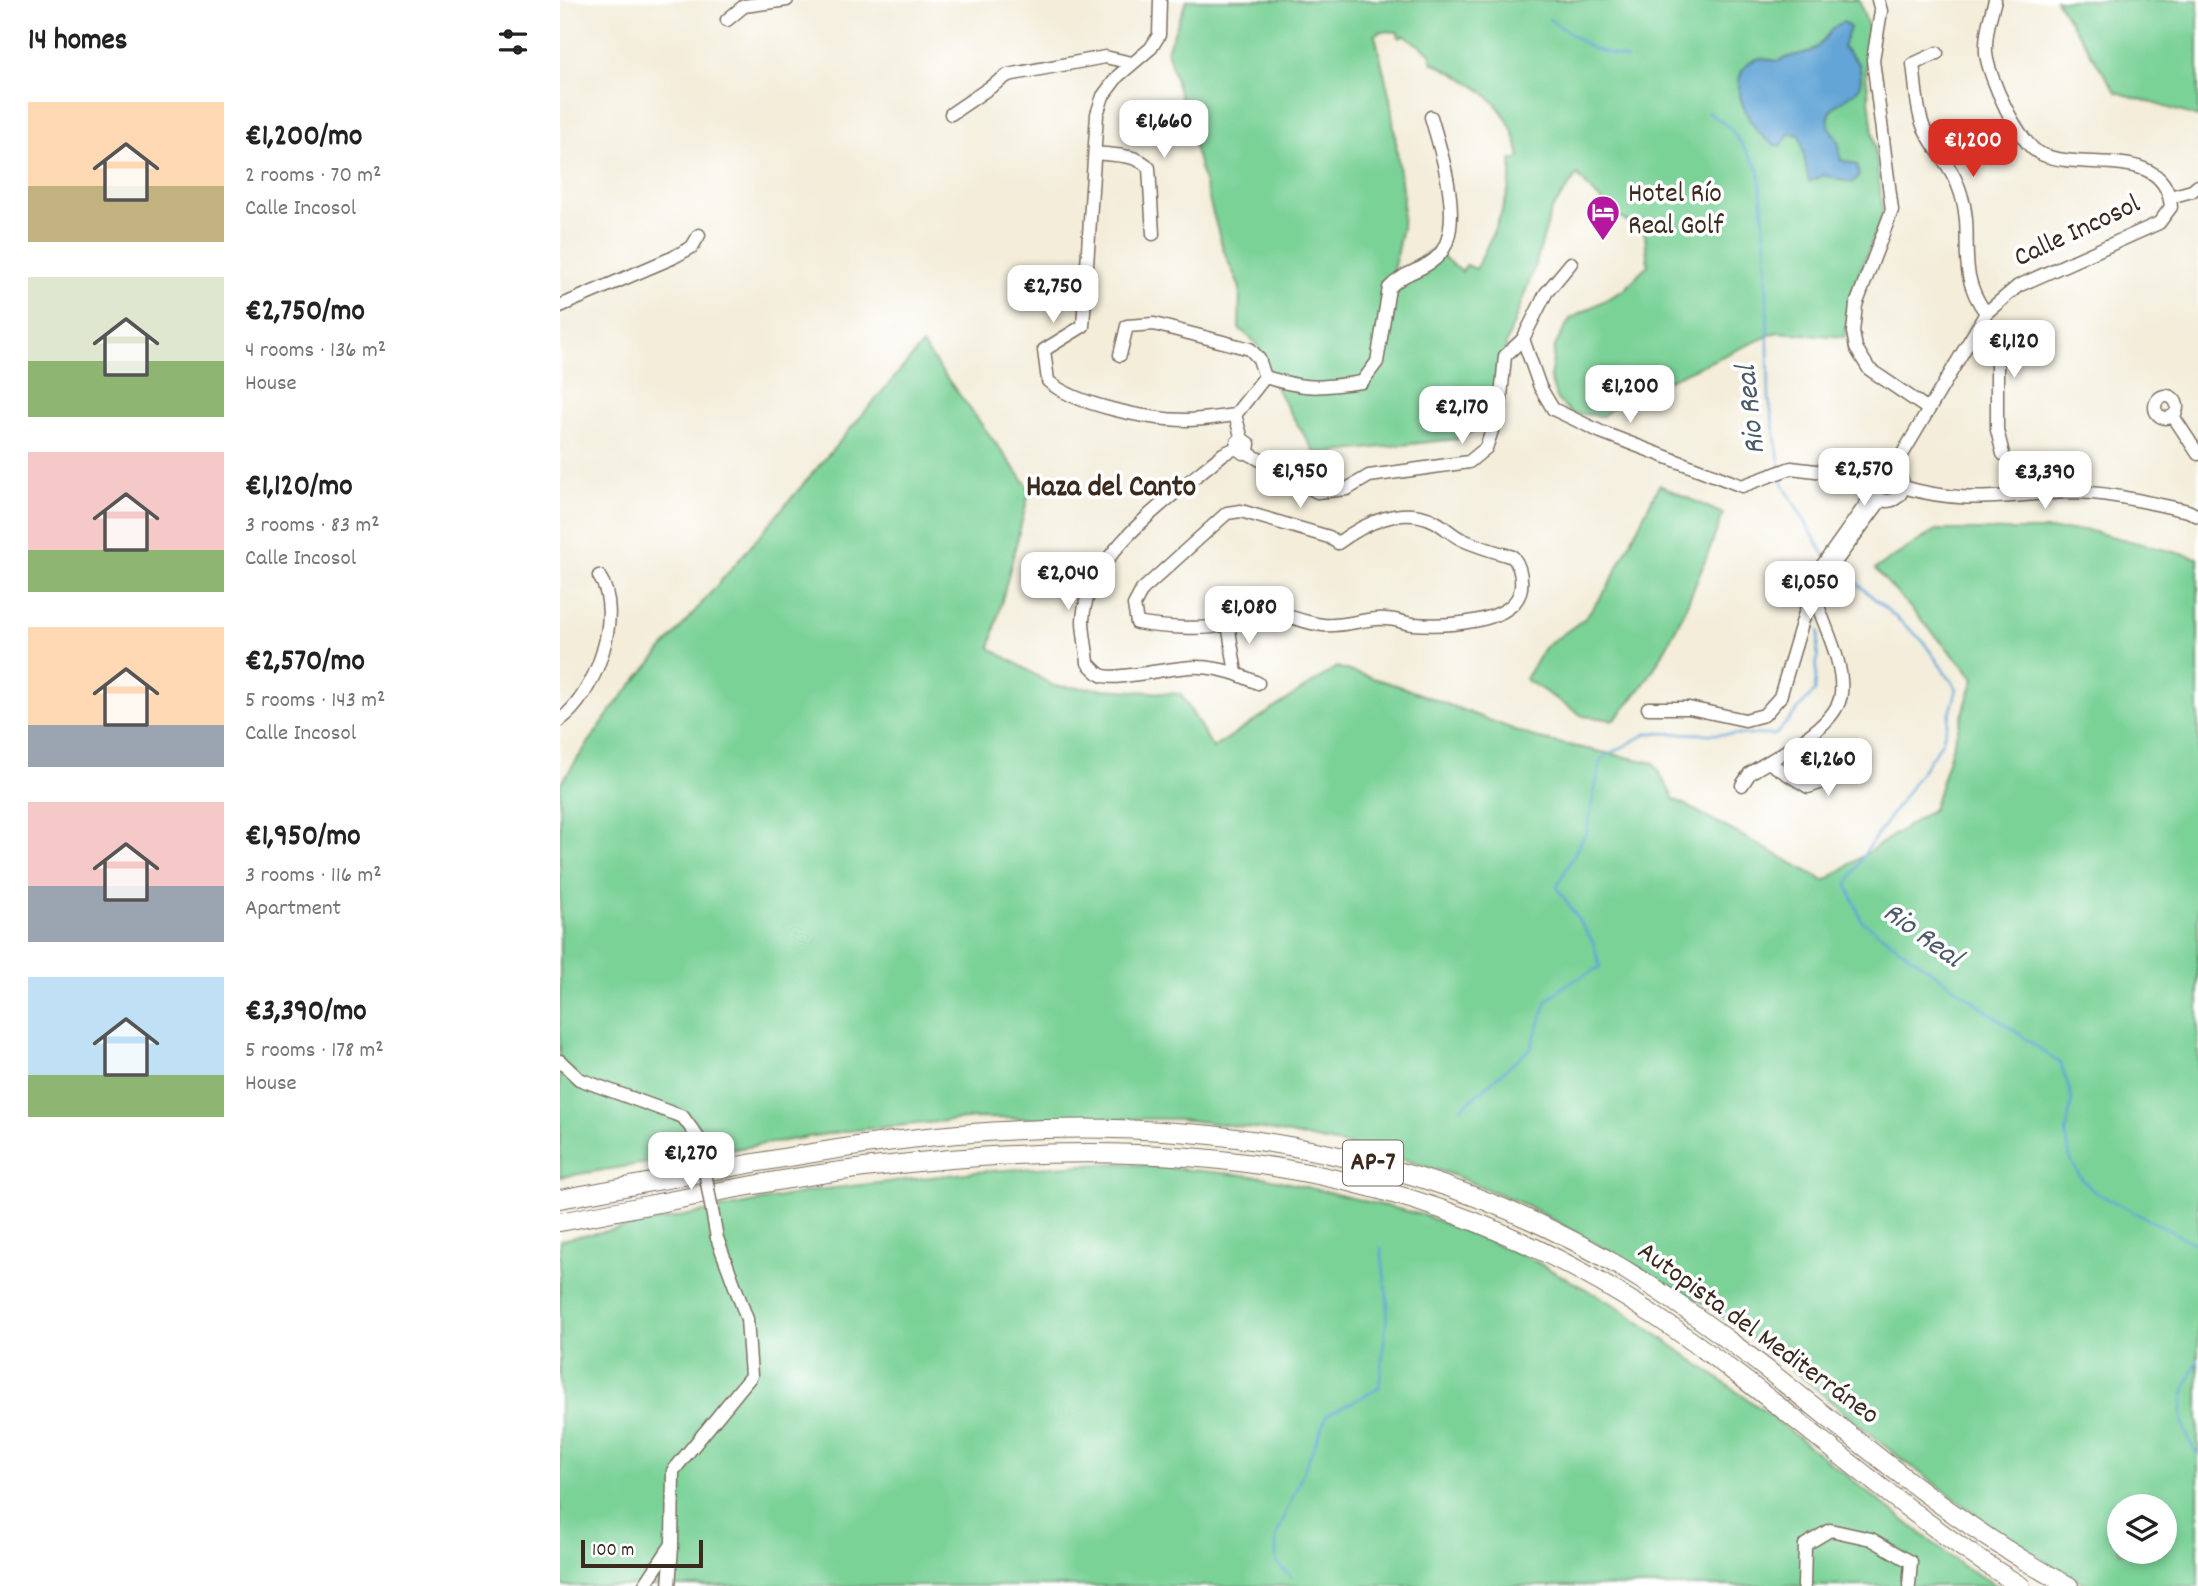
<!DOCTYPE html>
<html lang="en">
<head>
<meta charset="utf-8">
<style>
	body { margin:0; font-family:Dekko,sans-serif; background:#f6f6f6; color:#222; height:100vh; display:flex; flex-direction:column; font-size:26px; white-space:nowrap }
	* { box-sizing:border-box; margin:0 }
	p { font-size:23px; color:#767676 }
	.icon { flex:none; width:38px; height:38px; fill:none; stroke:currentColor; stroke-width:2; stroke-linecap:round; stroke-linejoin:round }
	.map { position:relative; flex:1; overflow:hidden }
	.sheet { display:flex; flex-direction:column; background:#fff; width:560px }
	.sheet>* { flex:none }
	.fabs { position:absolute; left:1547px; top:1494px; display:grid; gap:14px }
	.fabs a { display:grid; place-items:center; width:70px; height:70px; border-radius:50%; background:#fff; box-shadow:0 4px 10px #0003; font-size:35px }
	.scale { position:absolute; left:21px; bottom:18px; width:122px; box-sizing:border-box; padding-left:7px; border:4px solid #3b2a1e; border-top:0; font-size:19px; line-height:24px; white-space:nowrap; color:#3b2a1e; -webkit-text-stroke:5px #fff; paint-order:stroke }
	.price { position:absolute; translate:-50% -60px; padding:0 16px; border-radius:14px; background:#fff; color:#222; font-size:23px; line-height:46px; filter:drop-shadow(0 2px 4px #0008) }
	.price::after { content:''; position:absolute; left:50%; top:42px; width:21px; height:16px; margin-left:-10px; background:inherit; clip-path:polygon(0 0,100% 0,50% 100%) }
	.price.current { background:#d93025; color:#fff }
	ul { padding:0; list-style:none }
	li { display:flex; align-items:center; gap:21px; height:175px; padding:0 28px }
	li span { display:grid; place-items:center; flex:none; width:196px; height:140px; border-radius:0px; color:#555 }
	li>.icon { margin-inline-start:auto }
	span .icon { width:84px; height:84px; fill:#fffc; stroke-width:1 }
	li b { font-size:30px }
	h2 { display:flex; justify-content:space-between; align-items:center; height:84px; padding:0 28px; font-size:30px }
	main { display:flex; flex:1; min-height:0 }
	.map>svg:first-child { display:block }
	.green { fill:#7ad297; stroke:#5a7e5a; stroke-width:2; fill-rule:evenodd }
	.water { fill:#62a5d6; stroke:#4e687a; stroke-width:2 }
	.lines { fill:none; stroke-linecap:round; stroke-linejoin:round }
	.stream { stroke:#62a5d6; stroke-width:2.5 }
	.minor-casing { stroke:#7b6e5f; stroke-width:15 }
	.highway-casing { stroke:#7b6e5f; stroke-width:20 }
	.minor { stroke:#fff; stroke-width:12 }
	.highway { stroke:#fff; stroke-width:18 }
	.minor-bridge-casing { stroke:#7b6e5f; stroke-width:15; stroke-linecap:butt }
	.minor-bridge { stroke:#fff; stroke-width:12 }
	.labels { text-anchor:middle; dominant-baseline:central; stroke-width:7; stroke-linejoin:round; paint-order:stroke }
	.shield { fill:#fff; stroke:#766a62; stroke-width:2 }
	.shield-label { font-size:26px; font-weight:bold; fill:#3b2a1e }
	.poi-label { font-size:28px; fill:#3b2a1e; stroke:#fff; text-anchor:start }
	.street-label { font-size:28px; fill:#3b2a1e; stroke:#fff }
	.water-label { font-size:30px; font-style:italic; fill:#4b5b68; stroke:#fff }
	.neighbourhood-label { font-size:30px; font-weight:bold; fill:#3b2a1e; stroke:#fff }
</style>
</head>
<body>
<main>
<section class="sheet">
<h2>14 homes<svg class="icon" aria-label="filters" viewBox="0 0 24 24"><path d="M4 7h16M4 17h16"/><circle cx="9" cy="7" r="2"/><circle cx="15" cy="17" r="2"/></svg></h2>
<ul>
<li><span style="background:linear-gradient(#ffd9b3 60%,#c2b280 0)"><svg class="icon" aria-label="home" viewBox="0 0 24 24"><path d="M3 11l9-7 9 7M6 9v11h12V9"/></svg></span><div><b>€1,200/mo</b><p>2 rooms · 70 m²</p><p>Calle Incosol</p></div></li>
<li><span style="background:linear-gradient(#dfe7d0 60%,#8fb573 0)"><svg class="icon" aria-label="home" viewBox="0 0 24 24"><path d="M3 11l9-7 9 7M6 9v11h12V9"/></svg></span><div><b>€2,750/mo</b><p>4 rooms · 136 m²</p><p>House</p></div></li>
<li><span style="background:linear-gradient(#f6c9c9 70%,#8fb573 0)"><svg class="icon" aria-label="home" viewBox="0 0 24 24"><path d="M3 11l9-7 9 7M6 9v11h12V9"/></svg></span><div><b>€1,120/mo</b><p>3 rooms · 83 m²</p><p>Calle Incosol</p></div></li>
<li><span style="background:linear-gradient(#ffd9b3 70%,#9aa5b1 0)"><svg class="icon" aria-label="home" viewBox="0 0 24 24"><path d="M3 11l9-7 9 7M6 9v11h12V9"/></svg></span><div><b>€2,570/mo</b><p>5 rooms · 143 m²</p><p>Calle Incosol</p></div></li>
<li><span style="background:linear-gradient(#f6c9c9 60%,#9aa5b1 0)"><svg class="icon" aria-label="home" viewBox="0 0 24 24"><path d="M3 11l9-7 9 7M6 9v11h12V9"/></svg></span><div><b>€1,950/mo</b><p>3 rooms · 116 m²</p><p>Apartment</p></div></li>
<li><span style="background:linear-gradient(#bfe0f5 70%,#8fb573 0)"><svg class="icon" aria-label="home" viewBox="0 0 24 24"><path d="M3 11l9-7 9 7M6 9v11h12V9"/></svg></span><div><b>€3,390/mo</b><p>5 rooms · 178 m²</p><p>House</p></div></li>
</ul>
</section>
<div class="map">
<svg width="1638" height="1586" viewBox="0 0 1638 1586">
	<rect width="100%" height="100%" fill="#fff"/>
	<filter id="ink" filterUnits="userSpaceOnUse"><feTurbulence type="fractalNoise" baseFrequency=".0143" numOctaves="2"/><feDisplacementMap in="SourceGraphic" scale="14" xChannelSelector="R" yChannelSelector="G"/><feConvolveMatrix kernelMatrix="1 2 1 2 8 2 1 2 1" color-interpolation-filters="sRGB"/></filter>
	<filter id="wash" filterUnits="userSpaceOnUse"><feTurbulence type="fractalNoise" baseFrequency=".00686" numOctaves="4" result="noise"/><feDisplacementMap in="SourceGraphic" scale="28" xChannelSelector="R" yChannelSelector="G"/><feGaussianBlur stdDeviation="1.57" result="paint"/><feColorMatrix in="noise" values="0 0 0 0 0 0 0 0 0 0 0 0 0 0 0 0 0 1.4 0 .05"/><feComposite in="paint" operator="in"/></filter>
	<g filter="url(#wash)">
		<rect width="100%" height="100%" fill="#f3edd9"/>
		<g class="green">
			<path d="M627 0H1299L1308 27 1306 74 1323 214 1291 294 1285 337 1217 332 1059 402 1043 416 1012 413 997 400 990 378 995 346 1010 319 1064 290 1088 265 1085 234 1049 209 1017 175 991 211 976 263 946 344 944 367 926 424 898 439 756 454C744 434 730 414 719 393 704 366 708 348 679 329L680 288 663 249 607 50ZM820 31 838 32 839 38 844 35 870 53 872 62C918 85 951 103 960 158L951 160C955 192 930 240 916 269L906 265 902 272 873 249C860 260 845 265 832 276L842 227 843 197 830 98 815 35Z"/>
			<polygon points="1496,0 1638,0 1638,117 1556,92"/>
			<path d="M362 345 470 489 430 648 494 686 621 694 653 748 777 667 839 686 979 739 1094 763 1114 799 1265 881 1373 809 1414 678 1315 569 1376 530H1526L1638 558V1586H1530L1481 1559 1419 1517 1326 1447 1210 1351 1138 1300 966 1205 890 1174 817 1151 709 1130 620 1119 416 1118 286 1131 0 1177V784L54 706ZM1559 1507H1605V1552H1559Z"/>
			<path d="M1099 485 1163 514C1137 582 1107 667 1054 720L1023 716 965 679 984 648 1024 619 1048 587Z"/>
			<polygon points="558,1163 704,1177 863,1215 967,1257 1057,1306 1204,1411 1401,1565 1438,1586 0,1586 0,1240 257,1190 415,1172"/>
		</g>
		<path class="water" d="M1284 22 1290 28 1283 47 1299 64C1307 97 1288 92 1272 109 1263 127 1273 129 1278 142 1280 147 1279 154 1281 160L1297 165 1299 176 1292 183 1264 175 1249 182 1240 135 1230 133 1221 146C1192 143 1157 71 1197 59 1204 57 1212 61 1219 61 1230 55 1240 55 1251 51 1265 45 1268 26 1284 22Z"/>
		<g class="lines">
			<g class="stream">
				<polyline points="989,19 1031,48 1067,59"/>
				<polyline points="1148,112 1170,128 1199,169 1206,243 1209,399 1220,466"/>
				<polyline points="1222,476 1223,484 1265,556"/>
				<polyline points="1278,567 1362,640 1397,689 1382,742 1306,851 1287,885 1302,921 1501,1064 1512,1098 1506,1134 1510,1158 1519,1175 1533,1191 1638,1245"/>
				<polyline points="1282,584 1287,576"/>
				<polyline points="901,1108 971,1048 987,1001 1004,986 1040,967 1033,942 997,887 1027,830 1041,759 1088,733 1215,735 1255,691 1259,631"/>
				<path d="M1638 1360C1620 1397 1613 1419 1638 1455"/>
				<polyline points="731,1577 716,1562 716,1537 767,1415 819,1388 828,1306 821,1248"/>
			</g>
		</g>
	</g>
	<g filter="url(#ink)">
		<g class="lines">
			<g class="minor-casing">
				<g id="minor">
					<path d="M600 0 599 35 591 48 558 76 543 96 537 114 523 326 484 350 488 381C515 405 590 420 626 420 642 420 659 417 675 415L705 377"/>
					<polyline points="1318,0 1321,11 1313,60 1332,210 1296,305 1293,332 1296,348 1309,369 1368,409"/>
					<polyline points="167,20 184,6 227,0"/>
					<path d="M1377 53 1353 64C1356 84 1356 109 1364 128 1375 151 1394 169 1401 194 1415 236 1394 271 1426 313"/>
					<polyline points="391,114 448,75 545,57 572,63"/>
					<path d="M535 153C552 155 578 154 589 168L593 234"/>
					<polyline points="1610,197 1632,191 1638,186"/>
					<polyline points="0,306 112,258 132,247 139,235"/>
					<polyline points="1417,329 1434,349 1437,364 1437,430 1443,454"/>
					<polyline points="963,339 980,387 993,409 1041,432 1182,486 1231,468 1297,476 1311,482"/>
					<path d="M560 355 567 326 594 324 690 349 699 359 705 377C749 390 758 388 802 382L817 362 829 288C845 271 860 272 875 259 908 232 881 151 871 117"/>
					<circle cx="1606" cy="407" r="11"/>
					<polyline points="675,415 682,439 689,444 688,450 683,453 676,448 677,442 682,439"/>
					<polyline points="1613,416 1638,454"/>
					<path d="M676 448 663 454C616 494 526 553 523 620 523 634 527 650 528 663 532 667 536 672 541 675 553 682 618 665 639 667 662 668 678 674 698 683"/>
					<polyline points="686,452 757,492 787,489 809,476 909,462 926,448 940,407 945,356 963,339 986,293 1011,263"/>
					<circle cx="1327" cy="485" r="16"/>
					<path d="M1333 470 1426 313 1458 286 1599 223 1611 207C1605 143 1524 173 1481 154 1459 145 1428 76 1426 53 1425 34 1430 18 1435 0"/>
					<path d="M1343 487C1408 506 1446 494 1510 492 1549 492 1590 503 1628 511L1638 516"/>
					<path d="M681 511 769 537 778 543C805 523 842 505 874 521 884 526 892 535 901 539 918 547 936 552 953 557 960 566 962 577 961 588 956 625 882 626 853 624 844 623 835 619 826 619 808 617 785 627 763 625 741 623 716 609 695 610 681 610 678 620 667 624 647 631 598 627 577 623L574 605 582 590 667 513Z"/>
					<polyline points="1254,577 1265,584 1266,593 1261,601 1252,604 1241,596 1242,583 1254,577 1313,494"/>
					<polyline points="1262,580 1321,500"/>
					<polyline points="668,624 676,673"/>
					<polyline points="1088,708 1129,708 1185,720 1204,715 1220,697 1248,603"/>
					<path d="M0 720C35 695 65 614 39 576"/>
					<polyline points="1208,762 1248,787 1260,783 1258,772 1228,749"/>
					<path d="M1182 785 1190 773C1216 756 1279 726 1281 693 1284 664 1266 630 1257 603"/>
					<polyline points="0,1061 19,1079 123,1117 139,1139"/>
					<polyline points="84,1586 112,1544 113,1471 191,1376 187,1319 157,1238"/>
					<polyline points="109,1586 112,1547"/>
					<polyline points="1244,1586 1245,1545 1270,1530 1311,1539 1351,1562 1349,1586"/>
				</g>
			</g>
			<g class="highway-casing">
				<g id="highway">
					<path d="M0 1199C111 1179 221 1156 333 1141 600 1107 866 1139 1094 1288 1237 1381 1358 1506 1509 1586"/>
					<path d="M0 1222C107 1202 214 1178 322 1166 603 1133 854 1156 1095 1316 1222 1399 1331 1507 1461 1586"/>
				</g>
			</g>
			<use href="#minor" class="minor"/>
			<use href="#highway" class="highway"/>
			<g class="minor-bridge-casing">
				<polyline id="minor-bridge" points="139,1139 157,1238"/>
			</g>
			<use href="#minor-bridge" class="minor-bridge"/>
		</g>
	</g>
	<defs>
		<g id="hotel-pin" transform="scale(1.75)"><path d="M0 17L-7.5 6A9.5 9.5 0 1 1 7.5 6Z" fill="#b5179e" stroke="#fff"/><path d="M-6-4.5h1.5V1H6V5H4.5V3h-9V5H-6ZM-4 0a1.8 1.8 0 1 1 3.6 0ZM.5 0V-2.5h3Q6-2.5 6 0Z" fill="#fff"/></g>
	</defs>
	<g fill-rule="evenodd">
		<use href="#hotel-pin" x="1043" y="212"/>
	</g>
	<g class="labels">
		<rect class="shield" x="783" y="1140.5" width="60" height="45" rx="5"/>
		<g class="shield-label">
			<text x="813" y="1163">AP-7</text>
		</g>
		<g class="poi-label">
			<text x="1068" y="196">Hotel Río<tspan x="1068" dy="32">Real Golf</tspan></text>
		</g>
		<g class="street-label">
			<text transform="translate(1518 233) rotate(-25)">Calle Incosol</text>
			<text transform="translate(1197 1335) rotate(36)">Autopista del Mediterráneo</text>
		</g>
		<g class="water-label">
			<text transform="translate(1193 410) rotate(-96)">Rio Real</text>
			<text transform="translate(1361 937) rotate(36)">Rio Real</text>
		</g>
		<g class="neighbourhood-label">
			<text x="551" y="489">Haza del Canto</text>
		</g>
	</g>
</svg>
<div class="fabs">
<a><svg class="icon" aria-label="layers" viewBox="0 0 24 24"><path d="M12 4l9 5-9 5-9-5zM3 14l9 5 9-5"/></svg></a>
</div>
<div class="scale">100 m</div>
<b class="price" style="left:604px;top:160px">€1,660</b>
<b class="price current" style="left:1413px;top:179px">€1,200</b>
<b class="price" style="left:493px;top:325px">€2,750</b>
<b class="price" style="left:1454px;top:380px">€1,120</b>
<b class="price" style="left:1070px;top:425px">€1,200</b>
<b class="price" style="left:902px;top:446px">€2,170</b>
<b class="price" style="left:1304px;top:508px">€2,570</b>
<b class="price" style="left:740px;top:510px">€1,950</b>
<b class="price" style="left:1485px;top:511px">€3,390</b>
<b class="price" style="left:508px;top:612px">€2,040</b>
<b class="price" style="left:1250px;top:621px">€1,050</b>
<b class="price" style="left:689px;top:646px">€1,080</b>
<b class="price" style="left:1268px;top:798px">€1,260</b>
<b class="price" style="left:131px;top:1192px">€1,270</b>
</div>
</main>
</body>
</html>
